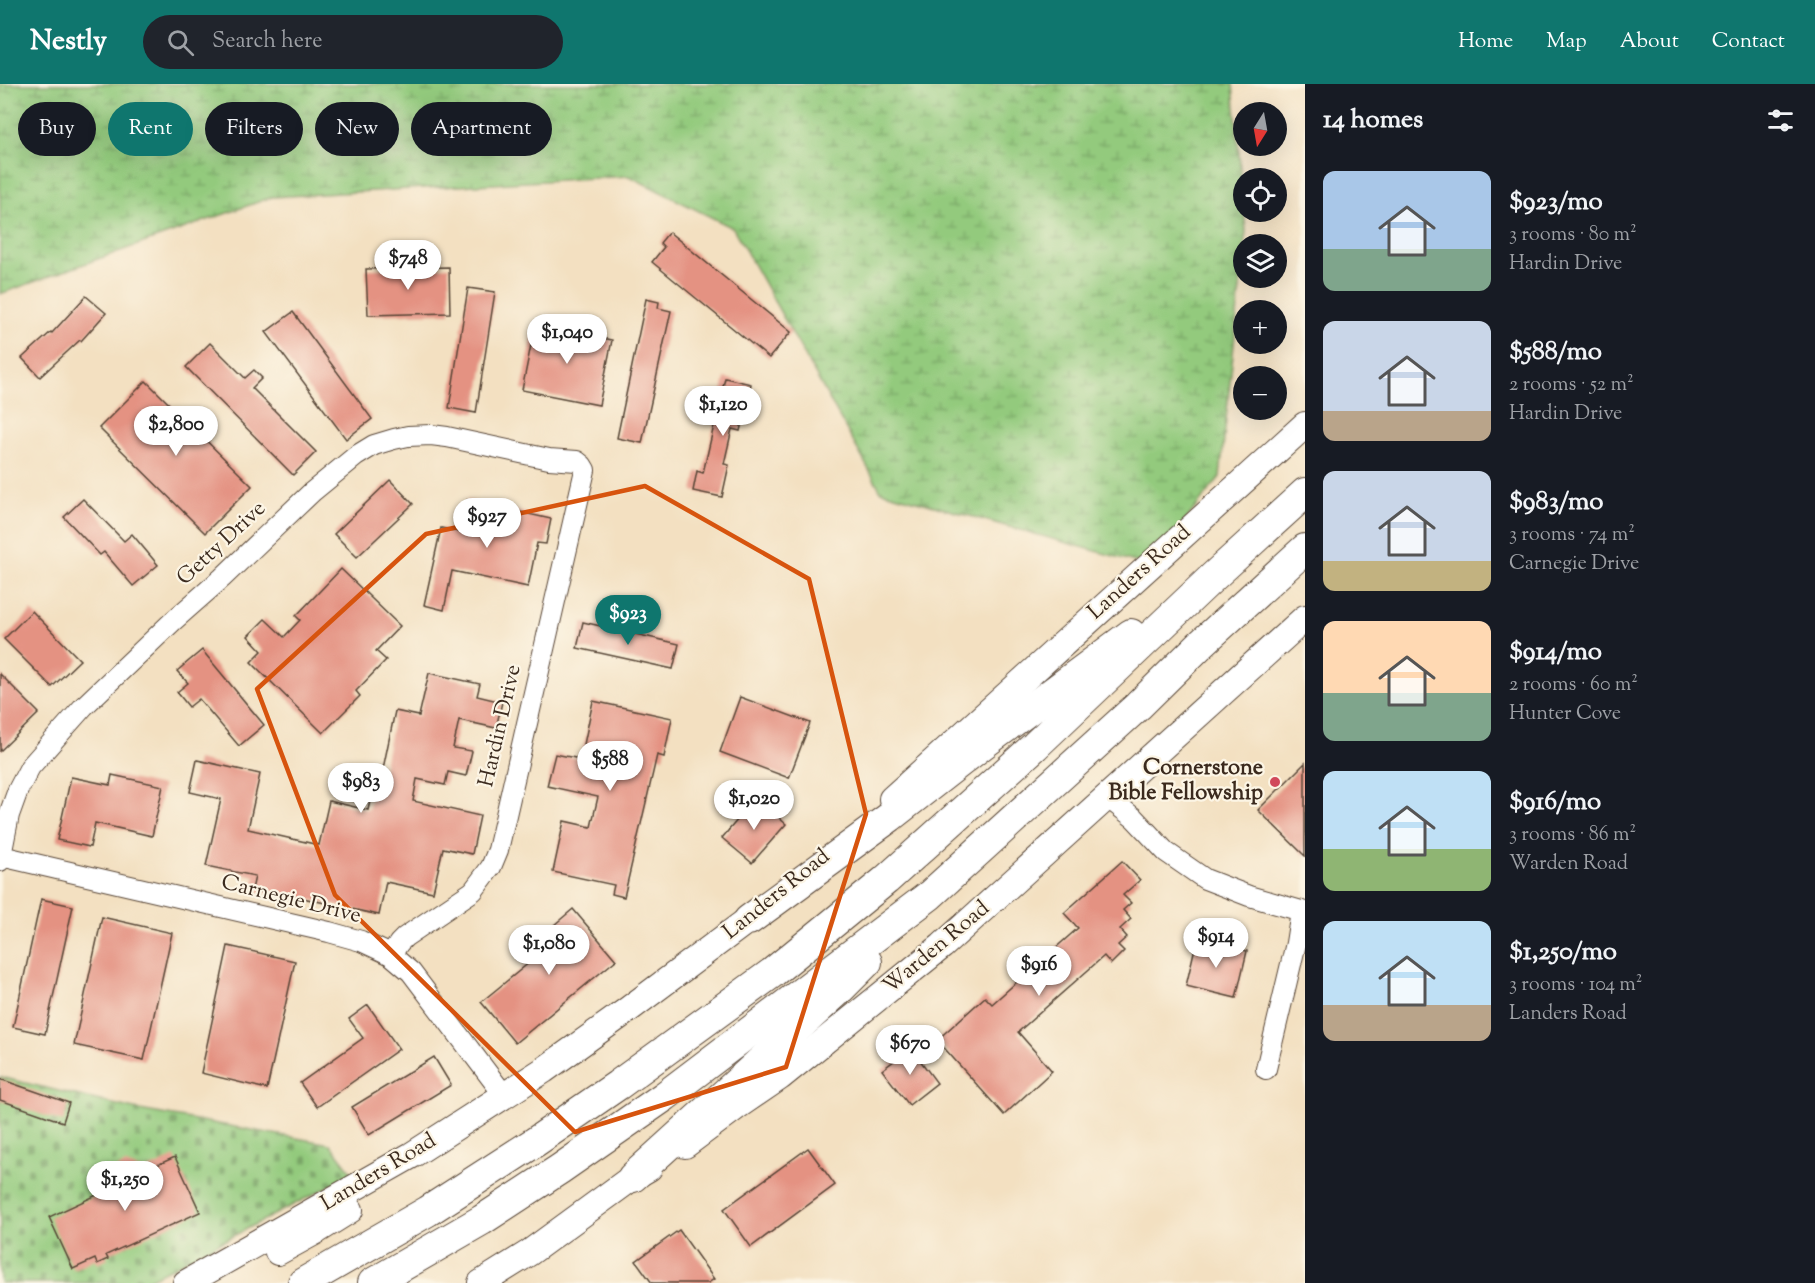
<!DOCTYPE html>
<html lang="en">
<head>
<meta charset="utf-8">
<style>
	body { margin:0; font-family:"Sorts Mill Goudy",serif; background:#20242c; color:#f1f3f6; height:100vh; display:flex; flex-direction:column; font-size:22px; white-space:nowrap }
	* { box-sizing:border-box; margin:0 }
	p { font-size:20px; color:#9ea1a6 }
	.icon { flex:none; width:33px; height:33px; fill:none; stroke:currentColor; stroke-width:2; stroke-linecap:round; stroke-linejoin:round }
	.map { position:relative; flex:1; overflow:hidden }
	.panel { display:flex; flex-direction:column; background:#171b24; width:510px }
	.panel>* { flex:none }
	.banner { position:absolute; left:18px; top:18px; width:570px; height:54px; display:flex; gap:12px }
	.needle { width:39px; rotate:191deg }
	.fabs { position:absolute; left:1233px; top:18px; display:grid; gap:12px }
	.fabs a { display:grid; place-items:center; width:54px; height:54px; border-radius:50%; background:#171b24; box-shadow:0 6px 24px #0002; font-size:30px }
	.price { position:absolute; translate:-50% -51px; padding:0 14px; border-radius:21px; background:#fff; color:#222; font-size:20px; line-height:39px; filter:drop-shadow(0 2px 3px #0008) }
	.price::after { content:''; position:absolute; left:50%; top:36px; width:18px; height:14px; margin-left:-9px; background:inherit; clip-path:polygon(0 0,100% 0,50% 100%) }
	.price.current { background:#0f766e; color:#fff }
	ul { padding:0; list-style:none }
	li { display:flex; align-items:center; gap:18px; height:150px; padding:0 18px }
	li span { display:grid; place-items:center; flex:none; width:168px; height:120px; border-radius:12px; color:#555 }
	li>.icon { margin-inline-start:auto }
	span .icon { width:72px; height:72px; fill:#fffc; stroke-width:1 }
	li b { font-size:26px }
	h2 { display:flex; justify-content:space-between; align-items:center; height:72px; padding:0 18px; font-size:26px }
	.tag { padding:0 21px; border-radius:27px; background:#171b24; box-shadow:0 6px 24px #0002; font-size:21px; line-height:54px }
	.tag.current { background:#0f766e; color:#fff }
	header { display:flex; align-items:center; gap:36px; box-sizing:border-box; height:84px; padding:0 30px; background:#0f766e; color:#fff }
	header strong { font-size:28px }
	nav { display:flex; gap:33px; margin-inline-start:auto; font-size:21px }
	.search { width:420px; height:54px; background:#20242c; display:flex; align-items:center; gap:15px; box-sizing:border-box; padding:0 21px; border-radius:33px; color:#9ea1a6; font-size:22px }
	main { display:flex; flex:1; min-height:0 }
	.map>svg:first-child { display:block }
	.wetland { fill:url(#wetland-marsh); stroke:#677a4e; stroke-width:1.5 }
	.cemetery { fill:url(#cemetery-stones); stroke:#677a4e; stroke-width:1.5 }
	.building { fill:#e49282 }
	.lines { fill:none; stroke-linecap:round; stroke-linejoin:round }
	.minor-casing { stroke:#574536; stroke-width:22 }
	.major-casing { stroke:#574536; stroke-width:28 }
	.highway-casing { stroke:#574536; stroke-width:32 }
	.minor { stroke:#fff; stroke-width:20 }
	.major { stroke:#fff; stroke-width:26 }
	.highway { stroke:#fff; stroke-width:30 }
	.marked { fill:none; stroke:#d7540e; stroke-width:4.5; stroke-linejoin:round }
	.poi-dot { fill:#d1495b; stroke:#fcf5e5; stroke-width:2 }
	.labels { text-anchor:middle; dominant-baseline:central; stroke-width:4.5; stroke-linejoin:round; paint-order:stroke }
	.street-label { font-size:22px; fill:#3b2a1e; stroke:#fcf5e5 }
	.poi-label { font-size:22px; font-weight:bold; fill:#3b2a1e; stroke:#fcf5e5; text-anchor:end }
</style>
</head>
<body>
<header>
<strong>Nestly</strong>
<div class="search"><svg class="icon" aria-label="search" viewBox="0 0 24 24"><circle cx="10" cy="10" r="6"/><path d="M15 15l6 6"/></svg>Search here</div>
<nav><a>Home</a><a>Map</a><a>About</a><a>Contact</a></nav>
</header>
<main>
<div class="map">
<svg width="1305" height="1199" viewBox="0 0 1305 1199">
	<defs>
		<pattern id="wetland-marsh" width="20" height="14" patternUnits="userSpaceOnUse" patternTransform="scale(1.5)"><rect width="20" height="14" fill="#93ca7d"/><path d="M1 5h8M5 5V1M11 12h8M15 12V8" fill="none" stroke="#79a466"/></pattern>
		<pattern id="cemetery-stones" width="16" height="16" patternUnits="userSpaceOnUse" patternTransform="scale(1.5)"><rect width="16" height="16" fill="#93ca7d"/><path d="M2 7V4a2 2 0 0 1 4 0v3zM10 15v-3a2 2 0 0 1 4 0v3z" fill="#79a466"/></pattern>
	</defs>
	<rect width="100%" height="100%" fill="#fcf5e5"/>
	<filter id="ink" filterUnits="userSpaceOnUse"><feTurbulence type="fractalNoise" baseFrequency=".0167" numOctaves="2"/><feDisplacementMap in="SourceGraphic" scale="12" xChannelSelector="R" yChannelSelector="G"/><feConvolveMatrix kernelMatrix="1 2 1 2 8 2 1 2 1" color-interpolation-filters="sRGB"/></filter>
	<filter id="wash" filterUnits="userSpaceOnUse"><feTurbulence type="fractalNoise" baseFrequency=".008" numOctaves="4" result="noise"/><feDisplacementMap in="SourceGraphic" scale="24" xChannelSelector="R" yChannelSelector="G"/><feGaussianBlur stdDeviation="1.35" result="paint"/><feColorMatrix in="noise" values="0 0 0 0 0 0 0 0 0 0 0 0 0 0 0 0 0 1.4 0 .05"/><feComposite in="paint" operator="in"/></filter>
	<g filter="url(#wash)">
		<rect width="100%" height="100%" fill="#f3e0c1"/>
		<polygon class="wetland" points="0,0 1233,0 1246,147 1220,393 1149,482 881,407 733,144 629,92 272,113 0,210"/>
		<polygon class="cemetery" points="0,993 134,1025 330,1060 353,1090 142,1199 0,1199"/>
		<g id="blocks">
			<g class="building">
				<polygon points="669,148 791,248 769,274 652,178 664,163 660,159"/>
				<polygon points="449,183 450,229 368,231 366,185"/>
				<polygon points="468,204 495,208 476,329 449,324"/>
				<polygon points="86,212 106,229 81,257 80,256 40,293 22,274 51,248 52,249"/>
				<polygon points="646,215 659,218 658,224 671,227 642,359 617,354"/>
				<polygon points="293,228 372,335 346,355 266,248"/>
				<polygon points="535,241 612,256 599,321 522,306"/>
				<polygon points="210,259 245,294 254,286 262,294 252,304 316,368 293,391 186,283"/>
				<polygon points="725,294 751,300 740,347 732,345 724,380 729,381 722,413 693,407 697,387 703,389"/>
				<polygon points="146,297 252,402 205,449 99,344"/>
				<polygon points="390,396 413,420 357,473 334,450"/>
				<polygon points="83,415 124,457 132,450 158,481 133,502 104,468 100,471 64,433"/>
				<polygon points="467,416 551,435 546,460 537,459 528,503 452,487 444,526 424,521 441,444 460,448"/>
				<polygon points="341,485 400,542 376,567 386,576 356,607 360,612 323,649 251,578 262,567 248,552 265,535 284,553 300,536 296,532"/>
				<polygon points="32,527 80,576 52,603 4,555"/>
				<polygon points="583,538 679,560 673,585 577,564"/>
				<polygon points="202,566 264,641 239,662 199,615 189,623 177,608 188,599 177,587"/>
				<polygon points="429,589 480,600 477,612 502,618 496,644 459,636 453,664 472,667 466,692 448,688 445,701 417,695 413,717 480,732 472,770 443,764 433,808 386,798 379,831 289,811 288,814 252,806 255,792 206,782 221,715 190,708 197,676 260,690 248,745 319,761 329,717 368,726 372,708 378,709 395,627 419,632"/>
				<polygon points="0,590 39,629 0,667"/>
				<polygon points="740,613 810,639 789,694 720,668"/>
				<polygon points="593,617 672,634 664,673 657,671 624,813 612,810 614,801 553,788 564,737 591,743 598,713 547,702 555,670 581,675"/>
				<polygon points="1305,679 1305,772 1258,726"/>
				<polygon points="112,691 163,702 152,752 95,739 90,763 57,756 71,693 110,701"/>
				<polygon points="756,714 786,740 752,779 722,754"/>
				<polygon points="1122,777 1140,796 1123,811 1131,819 1123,826 1131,835 1120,845 1127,853 1118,861 1124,867 1111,880 1104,872 1018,948 1052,987 1004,1031 937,956 985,913 992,920 1078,844 1064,829"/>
				<polygon points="41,815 73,822 45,950 13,943"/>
				<polygon points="573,825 616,876 515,959 481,918 530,878 522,868"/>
				<polygon points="102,833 172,849 144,976 74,961"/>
				<polygon points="1197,855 1247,867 1236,914 1186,902"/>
				<polygon points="228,862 295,877 267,1005 201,989"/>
				<polygon points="368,921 399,965 317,1023 300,999 363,954 349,935"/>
				<polygon points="911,964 937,999 909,1021 882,986"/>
				<polygon points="434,973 451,1001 369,1051 352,1023"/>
				<polygon points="0,995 69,1019 63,1038 0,1016"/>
				<polygon points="808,1064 835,1101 751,1163 724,1125"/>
				<polygon points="175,1073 200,1128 106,1171 108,1175 97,1180 95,1175 73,1185 49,1133 110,1105 103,1090 126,1080 144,1087"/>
				<polygon points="679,1146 714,1195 708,1199 652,1199 636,1177"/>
			</g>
		</g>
	</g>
	<g filter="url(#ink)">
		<use href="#blocks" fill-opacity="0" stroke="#574536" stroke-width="1.5"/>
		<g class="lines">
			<g class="minor-casing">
				<g id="minor">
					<polyline points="1107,713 1134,734 1166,768 1205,795 1249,812 1305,828"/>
					<polyline points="1,772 329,848 361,857 391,871 411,888 504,1011"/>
					<polyline points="0,777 9,731 18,706 30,683 84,622 172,538 222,494 312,408 356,372 374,361 394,355 408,352 431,351 447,353 549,375 577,377 582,381 585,386 498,766 491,783 473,807 405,853 399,859 391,871"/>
					<polyline points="1266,985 1296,859 1301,827"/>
				</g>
			</g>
			<g class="major-casing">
				<g id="major">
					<polyline points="892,715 1305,341"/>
					<polyline points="685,1061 736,1023 780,993 942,862 1305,534"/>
					<polyline points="278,1168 318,1146 350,1126"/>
					<polyline points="186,1199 412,1071 544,986 625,928 764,824"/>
					<polyline points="481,1199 529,1169 633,1093 649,1084"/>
				</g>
			</g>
			<g class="highway-casing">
				<g id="highway">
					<polyline points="749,836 890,733 982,661 1131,550"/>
					<polyline points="633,1093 838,907 867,878"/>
					<polyline points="303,1199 428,1127 535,1058 618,1001 772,889 886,796 964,726 1035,662 1214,492 1305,409"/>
					<polyline points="373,1199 482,1136 560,1085 665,1012 930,811 1138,622 1201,560 1305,465"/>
				</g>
			</g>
			<use href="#minor" class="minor"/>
			<use href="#major" class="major"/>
			<use href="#highway" class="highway"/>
		</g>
	</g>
	<path class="marked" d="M645 402 809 495 866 730 786 983 575 1048 335 811 257 605 426 450Z"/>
	<circle class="poi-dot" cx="1275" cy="698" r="6"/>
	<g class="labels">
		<g class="street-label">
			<text transform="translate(222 460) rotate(-43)">Getty Drive</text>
			<text transform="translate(1140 489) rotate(-42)">Landers Road</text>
			<text transform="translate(501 642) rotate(-77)">Hardin Drive</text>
			<text transform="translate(777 811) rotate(-39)">Landers Road</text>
			<text transform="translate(291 816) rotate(14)">Carnegie Drive</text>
			<text transform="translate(937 864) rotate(-40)">Warden Road</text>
			<text transform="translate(379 1089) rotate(-31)">Landers Road</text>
		</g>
		<g class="poi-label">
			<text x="1263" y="685">Cornerstone<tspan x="1263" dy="25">Bible Fellowship</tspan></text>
		</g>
	</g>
</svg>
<div class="fabs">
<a><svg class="needle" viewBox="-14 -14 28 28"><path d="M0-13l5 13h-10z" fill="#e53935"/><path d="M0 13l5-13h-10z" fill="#9ea1a6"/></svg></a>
<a><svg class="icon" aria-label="locate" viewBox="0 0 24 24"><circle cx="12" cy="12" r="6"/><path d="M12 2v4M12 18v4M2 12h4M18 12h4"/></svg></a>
<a><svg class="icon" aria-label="layers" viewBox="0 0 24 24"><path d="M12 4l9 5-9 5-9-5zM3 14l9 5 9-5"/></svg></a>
<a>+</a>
<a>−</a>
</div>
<b class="price" style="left:408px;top:207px">$748</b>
<b class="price" style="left:567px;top:281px">$1,040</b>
<b class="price" style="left:723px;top:353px">$1,120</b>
<b class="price" style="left:176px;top:373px">$2,800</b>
<b class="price" style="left:487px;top:465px">$927</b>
<b class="price current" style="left:628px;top:562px">$923</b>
<b class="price" style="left:610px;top:708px">$588</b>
<b class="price" style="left:361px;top:730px">$983</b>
<b class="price" style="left:754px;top:747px">$1,020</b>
<b class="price" style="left:1216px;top:885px">$914</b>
<b class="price" style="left:549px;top:892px">$1,080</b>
<b class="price" style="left:1039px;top:913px">$916</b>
<b class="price" style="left:910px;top:992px">$670</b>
<b class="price" style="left:125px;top:1128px">$1,250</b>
<div class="banner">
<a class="tag">Buy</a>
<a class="tag current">Rent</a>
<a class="tag">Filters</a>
<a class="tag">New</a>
<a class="tag">Apartment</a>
</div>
</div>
<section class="panel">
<h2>14 homes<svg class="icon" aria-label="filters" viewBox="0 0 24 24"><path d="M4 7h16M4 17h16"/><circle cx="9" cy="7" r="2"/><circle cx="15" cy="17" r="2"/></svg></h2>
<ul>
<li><span style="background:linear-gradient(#a9c7e8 65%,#7fa58c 0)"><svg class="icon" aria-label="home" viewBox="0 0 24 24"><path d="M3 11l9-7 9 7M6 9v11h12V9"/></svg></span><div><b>$923/mo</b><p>3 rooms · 80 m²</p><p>Hardin Drive</p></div></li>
<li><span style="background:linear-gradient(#c9d6e8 75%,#b9a48a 0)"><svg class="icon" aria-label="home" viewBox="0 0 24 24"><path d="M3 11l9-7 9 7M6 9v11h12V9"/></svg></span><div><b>$588/mo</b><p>2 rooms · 52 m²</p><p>Hardin Drive</p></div></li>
<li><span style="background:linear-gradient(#c9d6e8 75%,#c2b280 0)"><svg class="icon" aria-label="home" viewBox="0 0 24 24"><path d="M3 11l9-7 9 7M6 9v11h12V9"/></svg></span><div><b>$983/mo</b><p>3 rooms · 74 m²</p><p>Carnegie Drive</p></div></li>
<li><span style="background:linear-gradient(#ffd9b3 60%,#7fa58c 0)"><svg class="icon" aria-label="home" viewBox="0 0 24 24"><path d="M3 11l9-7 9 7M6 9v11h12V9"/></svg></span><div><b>$914/mo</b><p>2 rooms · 60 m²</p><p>Hunter Cove</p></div></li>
<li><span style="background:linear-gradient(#bfe0f5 65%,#8fb573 0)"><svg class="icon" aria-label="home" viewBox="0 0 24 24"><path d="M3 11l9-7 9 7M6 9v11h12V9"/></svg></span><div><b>$916/mo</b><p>3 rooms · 86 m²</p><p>Warden Road</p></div></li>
<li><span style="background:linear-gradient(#bfe0f5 70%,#b9a48a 0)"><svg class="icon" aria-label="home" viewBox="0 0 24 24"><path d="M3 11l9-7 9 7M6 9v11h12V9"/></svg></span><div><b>$1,250/mo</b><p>3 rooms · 104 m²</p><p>Landers Road</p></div></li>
</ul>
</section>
</main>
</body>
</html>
